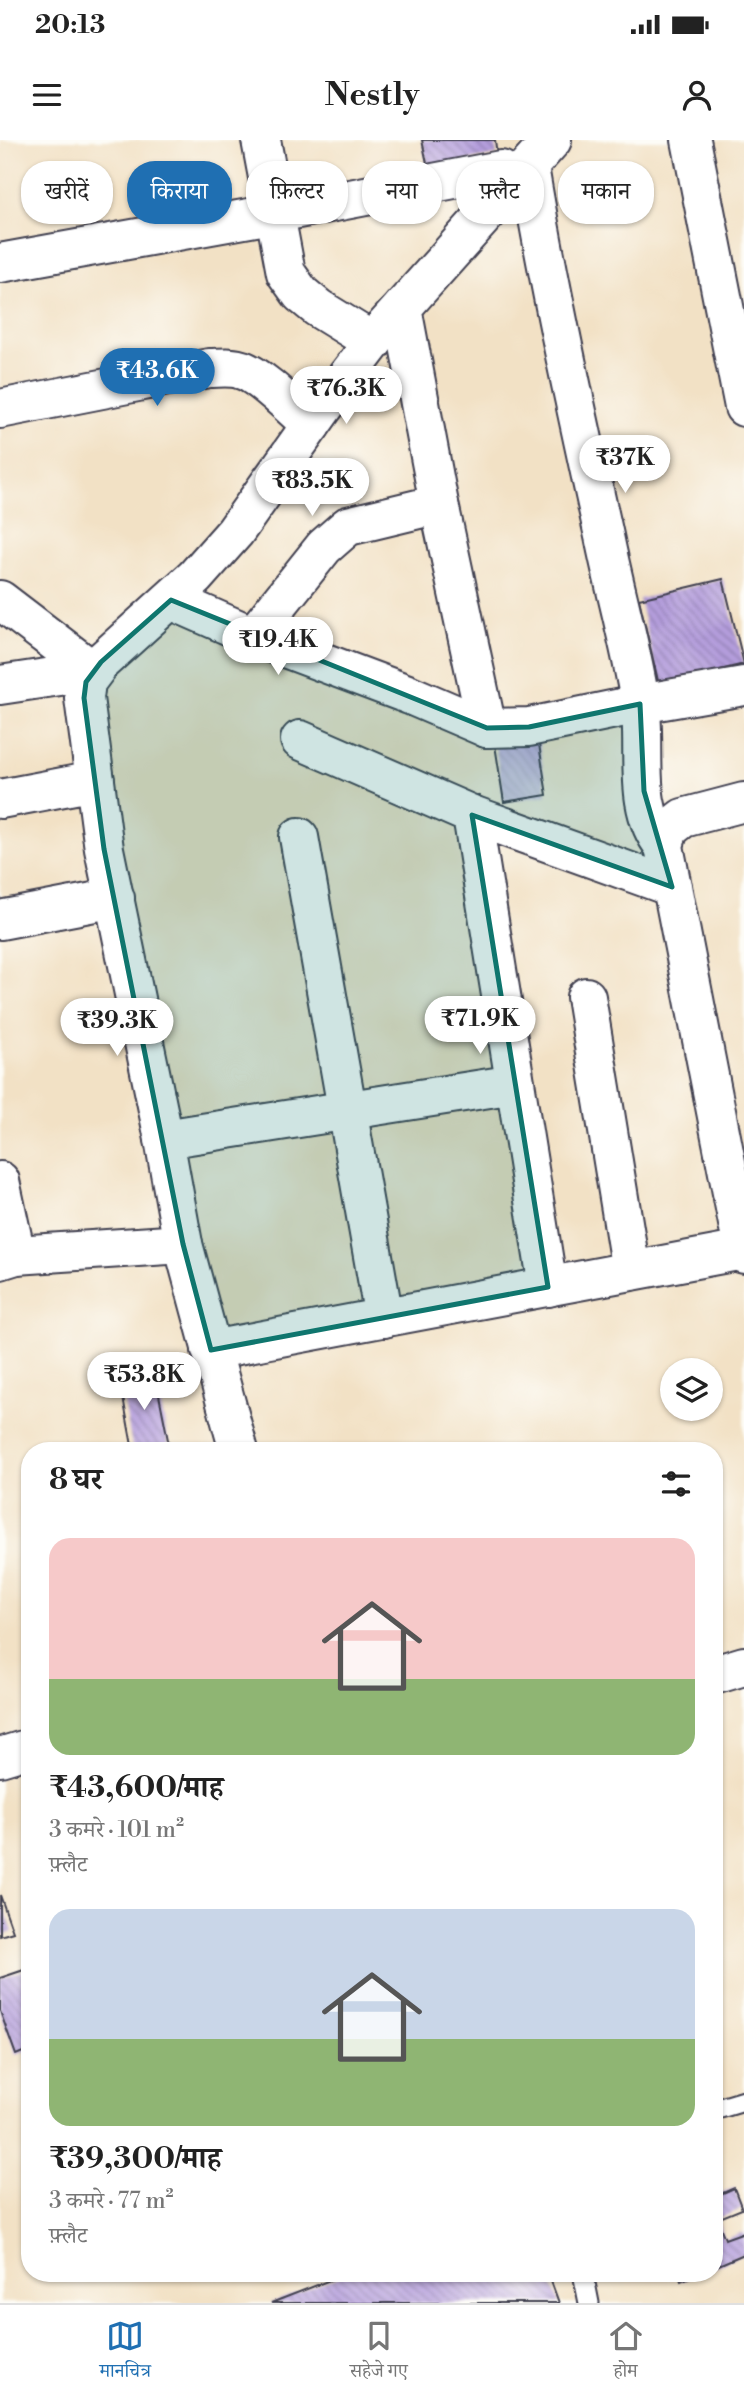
<!DOCTYPE html>
<html lang="hi">
<head>
<meta charset="utf-8">
<style>
	body { margin:0; font-family:"Libre Bodoni","Noto Serif Devanagari",serif; background:#f2f2f2; color:#222; height:100vh; display:flex; flex-direction:column; font-size:26px; white-space:nowrap }
	* { box-sizing:border-box; margin:0 }
	p { font-size:23px; color:#767676 }
	.icon { flex:none; width:38px; height:38px; fill:none; stroke:currentColor; stroke-width:2; stroke-linecap:round; stroke-linejoin:round }
	.map { position:relative; flex:1; overflow:hidden }
	.side { position:absolute; left:21px; top:1302px; width:702px; height:840px; display:flex; flex-direction:column; background:#fff; border-radius:28px; box-shadow:0 2px 5px #0004 }
	.side>* { flex:none }
	.guide { position:absolute; left:21px; top:21px; width:704px; height:63px; display:flex; gap:14px }
	.tools { position:absolute; left:660px; top:1218px; display:grid; gap:14px }
	.tools a { display:grid; place-items:center; width:63px; height:63px; border-radius:50%; background:#fff; box-shadow:0 2px 5px #0004; font-size:35px }
	.price { position:absolute; translate:-50% -60px; padding:0 16px; border-radius:24px; background:#fff; color:#222; font-size:23px; line-height:46px; filter:drop-shadow(0 2px 4px #0008) }
	.price::after { content:''; position:absolute; left:50%; top:42px; width:21px; height:16px; margin-left:-10px; background:inherit; clip-path:polygon(0 0,100% 0,50% 100%) }
	.price.selected { background:#1f6fb2; color:#fff }
	ul { padding:0; list-style:none }
	li { display:grid; align-content:center; gap:14px; height:371px; padding:0 28px }
	li span { display:grid; place-items:center; height:217px; border-radius:21px; color:#555 }
	li>.icon { margin-inline-start:auto }
	span .icon { width:126px; height:126px; fill:#fffc; stroke-width:1 }
	li b { font-size:30px }
	h2 { display:flex; justify-content:space-between; align-items:center; height:84px; padding:0 28px; font-size:30px }
	.pill { padding:0 24px; border-radius:28px; background:#fff; box-shadow:0 2px 5px #0004; font-size:24px; line-height:63px }
	.pill.selected { background:#1f6fb2; color:#fff }
	.status { display:flex; justify-content:space-between; align-items:center; height:49px; padding:0 35px; background:#fff; direction:ltr }
	.status svg { height:19px; fill:currentColor }
	header { display:flex; justify-content:space-between; align-items:center; height:91px; padding:0 28px; background:#fff; font-size:32px; font-weight:700 }
	.tab-bar { display:flex; justify-content:space-around; align-items:center; height:98px; border-top:2px solid #e0e0e0; background:#fff; font-size:19px; color:#767676 }
	.tab-bar a { display:grid; justify-items:center; gap:4px }
	.tab-bar .selected { color:#1f6fb2 }
	.map>svg:first-child { display:block }
	.building { fill:url(#building-back-hatch) }
	.lines { fill:none; stroke-linecap:round; stroke-linejoin:round }
	.lane-casing { stroke:#413f50; stroke-width:23 }
	.street-casing { stroke:#413f50; stroke-width:42 }
	.secondary-casing { stroke:#413f50; stroke-width:42 }
	.lane { stroke:#fff; stroke-width:19 }
	.street { stroke:#fff; stroke-width:38 }
	.secondary { stroke:#fff; stroke-width:38 }
	.marked { fill:#0f766e; fill-opacity:0.2; stroke:#0f766e; stroke-width:5; stroke-linejoin:round }
</style>
</head>
<body>
<div class="status"><b>20:13</b><svg viewBox="0 0 49 12"><path d="M0 12V9h3v3zM5 12V6h3v6zM10 12V3h3v9zM15 12V0h3v12zM26 1h20v11H26zM47 4h2v5h-2z"/></svg></div>
<header><svg class="icon" aria-label="menu" viewBox="0 0 24 24"><path d="M4 6h16M4 12h16M4 18h16"/></svg>Nestly<svg class="icon" aria-label="person" viewBox="0 0 24 24"><circle cx="12" cy="8" r="4"/><path d="M4 21q1-7 8-7t8 7"/></svg></header>
<div class="map">
<svg width="744" height="2163" viewBox="0 0 744 2163">
	<defs>
		<pattern id="building-back-hatch" width="6" height="6" patternUnits="userSpaceOnUse" patternTransform="scale(1.75)"><rect width="6" height="6" fill="#b49ddc"/><path d="M-1 5l2 2M0 0l6 6M5-1l2 2" fill="none" stroke="#9280b4"/></pattern>
	</defs>
	<rect width="100%" height="100%" fill="#fdfcf7"/>
	<filter id="ink" filterUnits="userSpaceOnUse"><feTurbulence type="fractalNoise" baseFrequency=".0143" numOctaves="2"/><feDisplacementMap in="SourceGraphic" scale="14" xChannelSelector="R" yChannelSelector="G"/><feConvolveMatrix kernelMatrix="1 2 1 2 8 2 1 2 1" color-interpolation-filters="sRGB"/></filter>
	<filter id="wash" filterUnits="userSpaceOnUse"><feTurbulence type="fractalNoise" baseFrequency=".00686" numOctaves="4" result="noise"/><feDisplacementMap in="SourceGraphic" scale="28" xChannelSelector="R" yChannelSelector="G"/><feGaussianBlur stdDeviation="1.57" result="paint"/><feColorMatrix in="noise" values="0 0 0 0 0 0 0 0 0 0 0 0 0 0 0 0 0 1.4 0 .05"/><feComposite in="paint" operator="in"/></filter>
	<g filter="url(#wash)">
		<rect width="100%" height="100%" fill="#f2e1c5"/>
		<g id="blocks">
			<g class="building">
				<polygon points="422,0 495,0 497,15 428,28"/>
				<polygon points="723,439 744,524 659,545 639,459"/>
				<polygon points="538,598 547,655 504,662 495,605"/>
				<polygon points="154,1230 170,1310 133,1311 119,1236"/>
				<polygon points="0,1755 13,1792 0,1796"/>
				<polygon points="30,1828 30,1909 16,1915 0,1871 0,1838"/>
				<polygon points="734,2048 742,2069 717,2079 725,2099 744,2092 744,2114 714,2127 714,2057"/>
				<polygon points="348,2133 548,2133 559,2163 271,2163"/>
				<polygon points="678,2133 699,2133 681,2141"/>
			</g>
		</g>
	</g>
	<g filter="url(#ink)">
		<use href="#blocks" fill-opacity="0" stroke="#413f50" stroke-width="2"/>
		<g class="lines">
			<g class="lane-casing">
				<g id="lane">
					<polyline points="714,1970 744,1961"/>
					<polyline points="583,2133 589,2163"/>
				</g>
			</g>
			<g class="street-casing">
				<g id="street">
					<polyline points="261,0 286,133 301,154 318,168 373,202"/>
					<polyline points="691,0 744,267"/>
					<path d="M529 27C550 151 577 273 604 396 615 451 631 506 640 562 647 609 632 667 664 706"/>
					<polyline points="0,123 277,73 501,30"/>
					<polyline points="402,168 439,364 487,588"/>
					<path d="M0 269 209 228C220 228 232 226 242 230 261 236 294 270 311 285"/>
					<polyline points="0,460 93,531"/>
					<polyline points="171,460 253,496 410,555 487,588 529,587 640,564 744,546"/>
					<polyline points="253,496 324,407 348,386 439,364"/>
					<polyline points="0,545 93,531"/>
					<polyline points="300,600 472,675 672,747"/>
					<polyline points="0,659 95,641"/>
					<polyline points="472,675 548,1147"/>
					<polyline points="299,697 384,1178"/>
					<polyline points="0,780 115,758"/>
					<polyline points="586,857 631,1131"/>
					<polyline points="164,999 515,944"/>
					<polyline points="0,1041 16,1115"/>
					<polyline points="0,1120 16,1115 183,1104"/>
					<polyline points="211,1210 743,1110"/>
					<polyline points="239,1311 183,1104 164,999 104,709 84,558 86,542 101,522 195,437 235,392 323,268 383,189 552,0"/>
					<polyline points="714,1535 744,1526"/>
					<polyline points="0,1617 30,1608"/>
				</g>
			</g>
			<g class="secondary-casing">
				<polyline id="secondary" points="744,662 683,678 669,689 664,706 744,1114"/>
			</g>
			<use href="#lane" class="lane"/>
			<use href="#street" class="street"/>
			<use href="#secondary" class="secondary"/>
		</g>
	</g>
	<path class="marked" d="M171 460 487 588 529 587 640 564 644 651 672 747 472 675 548 1147 211 1210 183 1104 104 709 84 558 86 542 101 522Z"/>
</svg>
<div class="tools">
<a><svg class="icon" aria-label="layers" viewBox="0 0 24 24"><path d="M12 4l9 5-9 5-9-5zM3 14l9 5 9-5"/></svg></a>
</div>
<b class="price selected" style="left:157px;top:268px">₹43.6K</b>
<b class="price" style="left:346px;top:286px">₹76.3K</b>
<b class="price" style="left:625px;top:355px">₹37K</b>
<b class="price" style="left:312px;top:378px">₹83.5K</b>
<b class="price" style="left:278px;top:537px">₹19.4K</b>
<b class="price" style="left:480px;top:916px">₹71.9K</b>
<b class="price" style="left:117px;top:918px">₹39.3K</b>
<b class="price" style="left:144px;top:1272px">₹53.8K</b>
<div class="guide">
<a class="pill">खरीदें</a>
<a class="pill selected">किराया</a>
<a class="pill">फ़िल्टर</a>
<a class="pill">नया</a>
<a class="pill">फ़्लैट</a>
<a class="pill">मकान</a>
</div>
<section class="side">
<h2>8 घर<svg class="icon" aria-label="filters" viewBox="0 0 24 24"><path d="M4 7h16M4 17h16"/><circle cx="9" cy="7" r="2"/><circle cx="15" cy="17" r="2"/></svg></h2>
<ul>
<li><span style="background:linear-gradient(#f6c9c9 65%,#8fb573 0)"><svg class="icon" aria-label="home" viewBox="0 0 24 24"><path d="M3 11l9-7 9 7M6 9v11h12V9"/></svg></span><div><b>₹43,600/माह</b><p>3 कमरे · 101 m²</p><p>फ़्लैट</p></div></li>
<li><span style="background:linear-gradient(#c9d6e8 60%,#8fb573 0)"><svg class="icon" aria-label="home" viewBox="0 0 24 24"><path d="M3 11l9-7 9 7M6 9v11h12V9"/></svg></span><div><b>₹39,300/माह</b><p>3 कमरे · 77 m²</p><p>फ़्लैट</p></div></li>
</ul>
</section>
</div>
<nav class="tab-bar">
<a class="selected"><svg class="icon" aria-label="map" viewBox="0 0 24 24"><path d="M3 6l6-2 6 2 6-2v14l-6 2-6-2-6 2zM9 4v14M15 6v14"/></svg>मानचित्र</a>
<a><svg class="icon" aria-label="saved" viewBox="0 0 24 24"><path d="M7 4h10v16l-5-4-5 4z"/></svg>सहेजे गए</a>
<a><svg class="icon" aria-label="home" viewBox="0 0 24 24"><path d="M3 11l9-7 9 7M6 9v11h12V9"/></svg>होम</a>
</nav>
</body>
</html>
